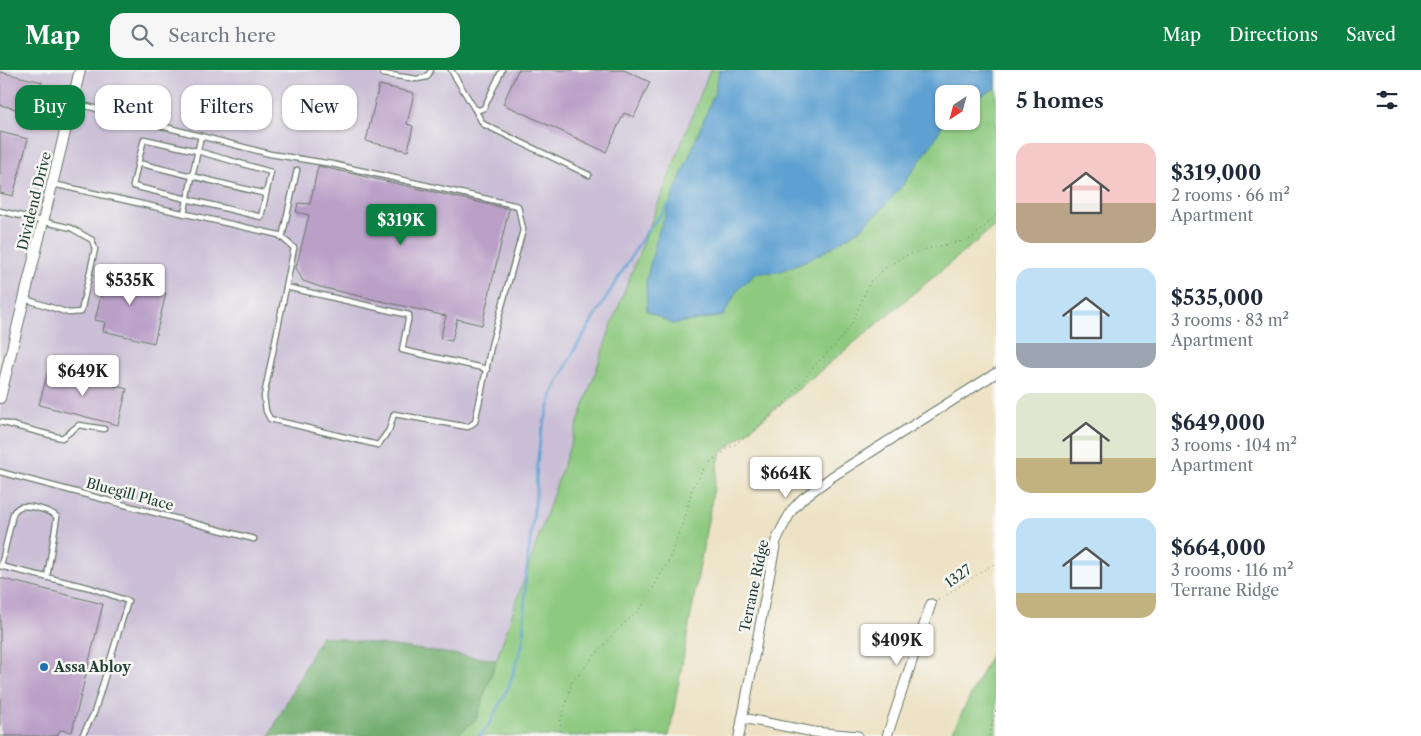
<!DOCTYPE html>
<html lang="en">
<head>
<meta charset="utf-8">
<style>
	body { margin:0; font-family:"Libre Caslon Text",serif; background:#f6f6f7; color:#1f2937; height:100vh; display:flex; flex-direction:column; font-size:19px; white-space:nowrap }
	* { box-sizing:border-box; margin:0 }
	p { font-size:16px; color:#747a83 }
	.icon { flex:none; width:28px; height:28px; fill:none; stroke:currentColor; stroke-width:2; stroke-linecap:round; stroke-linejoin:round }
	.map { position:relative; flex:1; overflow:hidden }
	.side { display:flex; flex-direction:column; background:#fff; width:425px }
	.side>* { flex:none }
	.top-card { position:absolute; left:15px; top:15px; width:475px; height:45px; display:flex; gap:10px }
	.needle { width:32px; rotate:216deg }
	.buttons { position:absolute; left:935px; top:15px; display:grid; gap:10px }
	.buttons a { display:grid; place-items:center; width:45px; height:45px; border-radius:10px; background:#fff; box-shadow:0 1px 4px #0004; font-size:25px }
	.price { position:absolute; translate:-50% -42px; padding:0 11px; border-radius:5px; background:#fff; color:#222; font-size:16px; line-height:32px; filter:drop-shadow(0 1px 2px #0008) }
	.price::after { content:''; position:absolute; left:50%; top:30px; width:15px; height:11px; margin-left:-8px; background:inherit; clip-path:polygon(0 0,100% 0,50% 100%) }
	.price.active { background:#0b8043; color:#fff }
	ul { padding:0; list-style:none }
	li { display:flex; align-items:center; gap:15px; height:125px; padding:0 20px }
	li span { display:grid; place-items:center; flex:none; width:140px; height:100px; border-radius:15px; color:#555 }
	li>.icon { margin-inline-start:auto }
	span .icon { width:60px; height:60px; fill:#fffc; stroke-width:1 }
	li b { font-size:21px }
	h2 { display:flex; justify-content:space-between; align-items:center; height:60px; padding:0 20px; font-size:21px }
	.chip { padding:0 18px; border-radius:15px; background:#fff; box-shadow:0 1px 4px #0004; font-size:18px; line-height:45px }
	.chip.active { background:#0b8043; color:#fff }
	header { display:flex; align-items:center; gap:30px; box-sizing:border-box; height:70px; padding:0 25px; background:#0b8043; color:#fff }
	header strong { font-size:24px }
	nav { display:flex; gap:28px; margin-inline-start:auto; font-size:18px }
	.search { width:350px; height:45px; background:#f6f6f7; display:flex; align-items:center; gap:12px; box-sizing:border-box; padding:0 18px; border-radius:15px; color:#747a83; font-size:19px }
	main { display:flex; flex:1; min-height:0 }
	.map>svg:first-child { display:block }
	.industrial { fill:#cabfd6 }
	.green { fill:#8dc97f; stroke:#56835a; fill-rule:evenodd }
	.forest { fill:#72ad6e; stroke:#487551 }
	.water { fill:#5da0d1; stroke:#3e6e82 }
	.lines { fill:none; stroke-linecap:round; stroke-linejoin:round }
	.stream { stroke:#5da0d1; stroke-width:2.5 }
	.building { fill:#ba9fc7 }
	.service-casing { stroke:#677767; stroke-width:7 }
	.minor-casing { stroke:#677767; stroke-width:11 }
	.tertiary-casing { stroke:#677767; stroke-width:12 }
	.path { stroke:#677767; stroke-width:1; stroke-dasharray:1 4; stroke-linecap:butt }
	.service { stroke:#fff; stroke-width:4.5 }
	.minor { stroke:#fff; stroke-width:9 }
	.tertiary { stroke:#fff; stroke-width:10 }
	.poi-dot { fill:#1f6fb2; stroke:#f6f6f2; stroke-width:2 }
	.labels { text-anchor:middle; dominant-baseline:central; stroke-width:5; stroke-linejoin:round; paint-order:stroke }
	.street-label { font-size:14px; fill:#1f3d34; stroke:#f6f6f2 }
	.poi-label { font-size:14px; font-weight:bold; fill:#1f3d34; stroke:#f6f6f2; text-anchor:start }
</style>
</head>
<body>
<header>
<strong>Map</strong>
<div class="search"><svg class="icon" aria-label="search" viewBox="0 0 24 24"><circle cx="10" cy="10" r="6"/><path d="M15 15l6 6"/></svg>Search here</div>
<nav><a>Map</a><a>Directions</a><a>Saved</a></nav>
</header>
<main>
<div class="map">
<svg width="996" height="666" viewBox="0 0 996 666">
	<rect width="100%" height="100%" fill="#f6f6f2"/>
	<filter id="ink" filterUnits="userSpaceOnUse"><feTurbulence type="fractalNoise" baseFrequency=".02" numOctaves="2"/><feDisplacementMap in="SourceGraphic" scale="10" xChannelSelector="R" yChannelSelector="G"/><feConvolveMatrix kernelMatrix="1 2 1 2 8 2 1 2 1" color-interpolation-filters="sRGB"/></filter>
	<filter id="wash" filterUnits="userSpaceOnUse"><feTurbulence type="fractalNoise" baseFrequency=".0096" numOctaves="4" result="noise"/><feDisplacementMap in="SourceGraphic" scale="20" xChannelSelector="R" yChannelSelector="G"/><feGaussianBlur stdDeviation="1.12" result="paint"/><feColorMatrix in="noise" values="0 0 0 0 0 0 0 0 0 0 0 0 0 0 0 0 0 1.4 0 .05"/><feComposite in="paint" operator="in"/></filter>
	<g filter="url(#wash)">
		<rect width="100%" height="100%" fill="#ede2c5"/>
		<polygon class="industrial" points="0,0 710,0 614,248 496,590 321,566 269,666 0,666"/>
		<g class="green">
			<path d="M710 0H996V155L720 384 669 666H456L476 649 614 248ZM944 24H971V51H944Z"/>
			<polygon points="996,575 996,666 950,666"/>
		</g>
		<polygon class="forest" points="321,566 496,590 476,649 456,666 269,666"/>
		<polygon class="water" points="719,0 996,0 996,18 971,30 971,24 944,24 944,51 934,71 902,116 880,141 859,160 821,184 779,202 757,203 738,219 723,246 672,254 647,241 646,211 658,163 714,24"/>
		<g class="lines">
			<polyline class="stream" points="480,666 490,653 509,616 523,572 526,503 536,425 537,394 541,364 553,323 575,279 645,164 671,132"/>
		</g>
		<g id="blocks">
			<g class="building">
				<polygon points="518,0 624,0 650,12 634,47 624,43 606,82 503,34"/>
				<polygon points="0,2 42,12 34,43 0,35"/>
				<polygon points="379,15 414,23 407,54 413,56 408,81 366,71"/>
				<polygon points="0,62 28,69 13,126 0,123"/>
				<polygon points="318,96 509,139 482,255 457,249 452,271 440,269 446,246 320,217 303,211 296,198 309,145 296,142 298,133 310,134"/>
				<polygon points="108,197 148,206 145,218 166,223 154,273 103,261 105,252 95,250"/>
				<polygon points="49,298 127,319 118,355 39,335"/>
				<polygon points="0,508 103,534 72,662 60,660 57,666 0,666"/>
			</g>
		</g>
	</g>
	<g filter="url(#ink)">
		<use href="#blocks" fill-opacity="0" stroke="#677767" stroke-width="1"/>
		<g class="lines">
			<g class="service-casing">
				<g id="service">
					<polyline points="451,0 474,38 479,40 484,38 502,0"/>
					<polyline points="383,4 417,9 427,7 431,0"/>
					<polyline points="474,38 483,54 589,105"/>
					<polyline points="138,93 144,69 197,81 271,102 266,124 138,93 133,116 261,147 266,124"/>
					<polyline points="53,114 279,165 294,178 264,326 266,341 270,349 378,375 389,360 394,344 468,357 475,352 492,272 523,160 518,136 332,94 270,84 134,49 72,32"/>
					<polyline points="0,141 71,158 92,170 95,179 81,242 69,243 25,229"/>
					<polyline points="184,144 201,66"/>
					<polyline points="282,168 297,100"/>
					<polyline points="286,217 409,245 402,280 487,299"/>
					<polyline points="0,352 62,368 79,355 104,359"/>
					<polyline points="0,402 254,469"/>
					<polyline points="0,496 91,518 128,531 94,643 82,666"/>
					<path d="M1 496 13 444C14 441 15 440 18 438 25 433 52 441 57 447L47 507"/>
				</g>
			</g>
			<g class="minor-casing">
				<g id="minor">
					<polyline points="742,648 814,662 858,666"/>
					<polyline points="739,666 773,487 776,471 782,458 792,440 802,429 833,406 996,303"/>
					<polyline points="887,666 931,534"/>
				</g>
			</g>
			<g class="tertiary-casing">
				<polyline id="tertiary" points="0,328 80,0"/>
			</g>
			<g class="path">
				<path d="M938 530C958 519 976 504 996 493"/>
				<polyline points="560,666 561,650 572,612 616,561 634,545 643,535 668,492 685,447 693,416 710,392 752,362 782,337 814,296 839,271 851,255 870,212 884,199 902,187 922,180 971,169 996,146"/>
				<polyline points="989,666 996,640"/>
			</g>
			<use href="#service" class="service"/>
			<use href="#minor" class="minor"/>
			<use href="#tertiary" class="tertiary"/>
		</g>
	</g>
	<circle class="poi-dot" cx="44" cy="597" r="5"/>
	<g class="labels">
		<g class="street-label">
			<text transform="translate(34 131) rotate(-76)">Dividend Drive</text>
			<text transform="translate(130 424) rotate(15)">Bluegill Place</text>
			<text transform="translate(958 506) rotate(-35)">1327</text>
			<text transform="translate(754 516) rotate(-78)">Terrane Ridge</text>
		</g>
		<g class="poi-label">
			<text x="54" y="597">Assa Abloy</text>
		</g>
	</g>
</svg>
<div class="buttons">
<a><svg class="needle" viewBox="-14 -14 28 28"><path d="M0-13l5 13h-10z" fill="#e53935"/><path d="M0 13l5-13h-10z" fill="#747a83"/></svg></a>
</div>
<b class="price active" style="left:401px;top:176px">$319K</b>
<b class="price" style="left:130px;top:236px">$535K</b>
<b class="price" style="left:83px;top:327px">$649K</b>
<b class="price" style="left:786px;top:429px">$664K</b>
<b class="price" style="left:897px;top:596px">$409K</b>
<div class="top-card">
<a class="chip active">Buy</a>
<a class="chip">Rent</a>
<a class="chip">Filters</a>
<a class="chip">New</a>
</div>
</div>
<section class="side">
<h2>5 homes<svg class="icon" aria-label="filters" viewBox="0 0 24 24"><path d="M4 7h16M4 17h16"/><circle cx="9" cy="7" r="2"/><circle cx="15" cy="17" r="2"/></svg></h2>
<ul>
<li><span style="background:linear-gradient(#f6c9c9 60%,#b9a48a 0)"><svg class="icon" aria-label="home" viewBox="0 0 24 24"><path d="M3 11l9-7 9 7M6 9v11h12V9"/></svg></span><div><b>$319,000</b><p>2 rooms · 66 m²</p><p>Apartment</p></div></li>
<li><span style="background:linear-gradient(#bfe0f5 75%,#9aa5b1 0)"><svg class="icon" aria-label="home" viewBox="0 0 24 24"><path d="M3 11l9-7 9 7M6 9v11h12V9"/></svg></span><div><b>$535,000</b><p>3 rooms · 83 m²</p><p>Apartment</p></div></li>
<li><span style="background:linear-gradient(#dfe7d0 65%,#c2b280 0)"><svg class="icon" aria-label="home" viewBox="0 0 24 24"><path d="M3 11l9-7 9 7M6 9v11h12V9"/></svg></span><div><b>$649,000</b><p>3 rooms · 104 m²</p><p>Apartment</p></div></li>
<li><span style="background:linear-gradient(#bfe0f5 75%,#c2b280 0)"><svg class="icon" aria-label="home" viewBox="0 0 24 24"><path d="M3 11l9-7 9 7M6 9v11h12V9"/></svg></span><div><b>$664,000</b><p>3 rooms · 116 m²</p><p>Terrane Ridge</p></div></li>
</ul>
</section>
</main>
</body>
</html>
